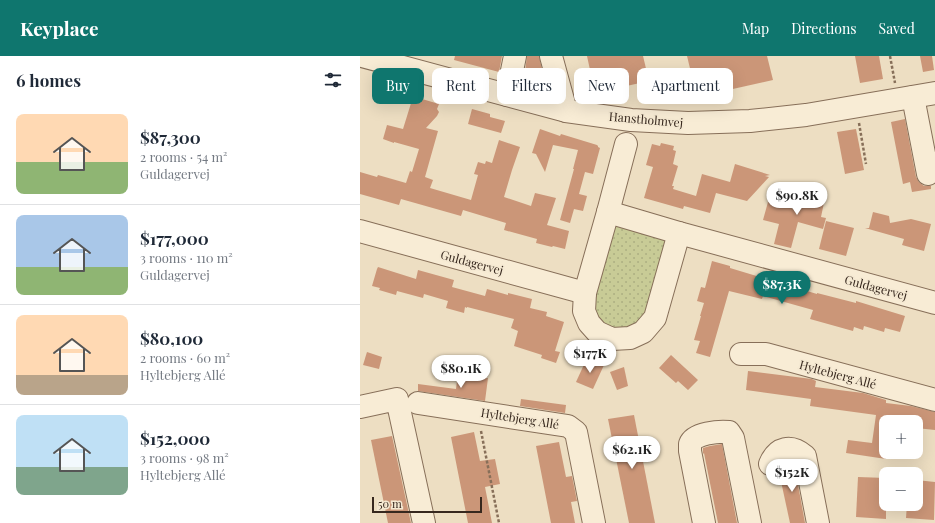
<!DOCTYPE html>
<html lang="en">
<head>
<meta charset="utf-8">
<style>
	body { margin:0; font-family:"Playfair Display",serif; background:#f2f2f3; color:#1f2937; height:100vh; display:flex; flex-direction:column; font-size:15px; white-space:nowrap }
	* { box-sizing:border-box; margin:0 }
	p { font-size:13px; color:#747a83 }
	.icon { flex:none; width:22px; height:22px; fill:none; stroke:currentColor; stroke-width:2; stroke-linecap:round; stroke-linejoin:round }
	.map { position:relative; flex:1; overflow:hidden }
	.drawer { display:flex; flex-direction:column; background:#fff; width:360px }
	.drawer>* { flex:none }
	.top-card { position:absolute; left:12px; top:12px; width:380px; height:36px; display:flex; gap:8px }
	.controls { position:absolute; left:519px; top:359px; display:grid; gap:8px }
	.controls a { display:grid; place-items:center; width:44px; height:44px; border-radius:8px; background:#fff; box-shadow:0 4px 16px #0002; font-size:20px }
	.scale { position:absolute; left:12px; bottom:10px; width:110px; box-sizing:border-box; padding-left:4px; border:2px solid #37281e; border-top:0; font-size:11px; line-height:14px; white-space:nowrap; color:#37281e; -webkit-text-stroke:3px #f5e9d2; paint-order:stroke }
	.price { position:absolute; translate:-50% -34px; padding:0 9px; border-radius:14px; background:#fff; color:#222; font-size:13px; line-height:26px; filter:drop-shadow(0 1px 2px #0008) }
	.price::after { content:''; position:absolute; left:50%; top:24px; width:12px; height:9px; margin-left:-6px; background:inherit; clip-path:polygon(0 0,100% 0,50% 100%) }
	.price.current { background:#0f766e; color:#fff }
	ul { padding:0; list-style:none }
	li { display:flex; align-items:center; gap:12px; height:100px; padding:0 16px }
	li+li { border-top:1px solid #e0e1e3 }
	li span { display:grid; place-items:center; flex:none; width:112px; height:80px; border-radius:8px; color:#555 }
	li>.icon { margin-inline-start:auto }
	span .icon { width:48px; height:48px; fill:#fffc; stroke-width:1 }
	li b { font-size:17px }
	h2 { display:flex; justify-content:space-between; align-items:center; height:48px; padding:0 16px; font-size:17px }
	.tag { padding:0 14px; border-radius:8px; background:#fff; box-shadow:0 4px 16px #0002; font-size:14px; line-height:36px }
	.tag.current { background:#0f766e; color:#fff }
	header { display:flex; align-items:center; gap:24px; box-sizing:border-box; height:56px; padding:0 20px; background:#0f766e; color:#fff }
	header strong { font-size:19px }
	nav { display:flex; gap:22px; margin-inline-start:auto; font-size:14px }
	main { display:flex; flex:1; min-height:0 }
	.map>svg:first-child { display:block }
	.grass { fill:url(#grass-dots) }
	.building { fill:#cb9678 }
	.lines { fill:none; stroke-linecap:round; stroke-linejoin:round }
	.minor-casing { stroke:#876f59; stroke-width:24 }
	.path { stroke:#876f59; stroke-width:2.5; stroke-dasharray:3 2; stroke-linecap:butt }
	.minor { stroke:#f8ecd5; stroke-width:22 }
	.labels { text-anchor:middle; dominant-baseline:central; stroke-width:3.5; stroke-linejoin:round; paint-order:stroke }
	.street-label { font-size:12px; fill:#37281e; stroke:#f5e9d2 }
</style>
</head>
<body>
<header>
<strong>Keyplace</strong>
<nav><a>Map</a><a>Directions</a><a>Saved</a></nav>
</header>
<main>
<section class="drawer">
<h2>6 homes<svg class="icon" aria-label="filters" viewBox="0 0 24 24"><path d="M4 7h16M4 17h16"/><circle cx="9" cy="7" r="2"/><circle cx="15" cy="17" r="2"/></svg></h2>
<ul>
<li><span style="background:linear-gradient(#ffd9b3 60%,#8fb573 0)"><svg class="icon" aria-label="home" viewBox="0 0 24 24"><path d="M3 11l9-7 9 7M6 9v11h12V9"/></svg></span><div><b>$87,300</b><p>2 rooms · 54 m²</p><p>Guldagervej</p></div></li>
<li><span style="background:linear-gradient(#a9c7e8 65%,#8fb573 0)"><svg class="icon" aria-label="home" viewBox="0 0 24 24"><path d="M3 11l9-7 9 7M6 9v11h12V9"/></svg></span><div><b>$177,000</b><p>3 rooms · 110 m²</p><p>Guldagervej</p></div></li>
<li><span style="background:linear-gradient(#ffd9b3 75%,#b9a48a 0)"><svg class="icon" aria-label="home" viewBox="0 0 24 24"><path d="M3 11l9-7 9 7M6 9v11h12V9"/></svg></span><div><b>$80,100</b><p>2 rooms · 60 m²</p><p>Hyltebjerg Allé</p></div></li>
<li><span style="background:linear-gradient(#bfe0f5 65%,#7fa58c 0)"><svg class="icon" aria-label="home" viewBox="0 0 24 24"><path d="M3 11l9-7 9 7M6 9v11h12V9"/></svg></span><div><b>$152,000</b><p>3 rooms · 98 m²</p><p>Hyltebjerg Allé</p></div></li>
</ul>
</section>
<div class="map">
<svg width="575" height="467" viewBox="0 0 575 467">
	<defs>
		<pattern id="grass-dots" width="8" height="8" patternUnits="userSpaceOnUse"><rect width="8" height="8" fill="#c8cb96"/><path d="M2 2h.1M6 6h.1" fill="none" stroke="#acae81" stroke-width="1.8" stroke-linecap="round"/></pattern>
	</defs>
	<rect width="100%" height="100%" fill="#eddec2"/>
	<polygon class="grass" points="252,165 310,181 285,264 258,275 238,267 230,242"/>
	<g class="building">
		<polygon points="95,0 142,0 139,16 94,4"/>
		<polygon points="167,0 179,0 183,17 166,21 165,16"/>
		<polygon points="227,0 283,0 289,25 235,37"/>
		<polygon points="327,0 407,0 413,24 337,41"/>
		<polygon points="495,0 519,0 523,23 500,27"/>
		<polygon points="560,0 572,0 574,14 563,16"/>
		<polygon points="62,43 79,48 77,53 79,56 77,60 66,72 78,75 65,121 73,124 70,132 111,144 118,119 114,118 118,106 125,108 126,105 132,107 139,84 160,91 152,114 144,141 171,150 175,137 196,142 187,169 209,175 205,193 193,190 192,191 176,187 177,183 144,174 146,167 103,154 101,160 41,143 39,149 0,138 0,116 17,121 18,119 46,127 50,115 52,116 59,93 34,86 34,87 23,83 27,69 43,73 52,44 60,47"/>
		<polygon points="112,53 130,58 130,61 145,65 141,77 108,68"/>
		<polygon points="545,63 556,121 559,126 564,130 571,130 571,133 552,136 550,126 543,128 531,66"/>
		<polygon points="180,73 200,80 201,78 237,89 238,90 238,91 240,92 233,118 225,116 219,138 227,140 223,155 214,153 210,167 200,164 214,113 213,113 218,94 193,89 185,116 176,98 172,97"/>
		<polygon points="496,73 504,114 485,118 477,76"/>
		<polygon points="301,87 314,90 313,94 316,95 313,108 318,110 312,130 314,130 313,133 336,140 342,118 370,126 375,108 410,119 405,120 409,121 387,145 356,137 350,157 324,150 323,153 284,142 293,111 286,109 292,88 300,90"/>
		<polygon points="445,131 466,137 461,161 466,162 463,173 438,166 431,192 414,188 419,168 403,164 408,146 438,154"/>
		<polygon points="513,156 529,160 530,167 551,163 571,168 564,195 542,189 544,183 505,172 509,172"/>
		<polygon points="466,165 494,172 486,200 459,193"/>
		<polygon points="352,205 370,210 370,212 457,238 457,237 496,247 496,245 545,260 540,276 525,272 524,276 504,270 503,274 494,271 493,275 450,263 453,254 403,240 402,243 369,235 350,301 336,297 340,285 334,284 341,260 340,260 344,247 337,245 341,231 345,232"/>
		<polygon points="18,211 56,223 58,214 94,224 92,231 125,240 127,233 148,239 148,237 172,243 170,252 187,256 186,260 204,266 195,295 200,296 196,307 181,302 182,299 154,290 158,275 151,272 154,263 107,251 107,252 105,251 104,257 86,252 88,245 64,238 63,242 37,235 36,239 19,234 20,232 12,230 17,213"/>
		<polygon points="7,296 22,301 19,313 3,309"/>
		<polygon points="311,299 338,324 328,334 318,325 316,327 299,312"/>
		<polygon points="227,302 244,309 233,333 216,326"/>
		<polygon points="264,311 268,330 257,334 250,316"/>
		<polygon points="388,315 452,323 456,325 455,331 503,337 526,344 526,347 551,350 575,356 575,374 556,372 556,366 526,366 526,403 486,397 488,384 512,387 516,359 450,350 451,343 386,334"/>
		<polygon points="128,322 125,345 58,335 58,328 96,333 97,325"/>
		<polygon points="161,343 206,349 205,357 160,350"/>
		<polygon points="274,359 295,467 269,467 248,363"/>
		<polygon points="114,376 120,405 135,403 140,428 125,431 132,467 108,467 91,381"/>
		<polygon points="32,380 51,467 28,467 11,384"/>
		<polygon points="199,386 206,421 212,420 217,445 211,446 215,467 191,467 176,390"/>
		<polygon points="362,388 377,467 358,467 344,397 343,398 343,392 350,390"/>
		<polygon points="429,405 434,407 445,467 430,467 419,416 425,407"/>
		<polygon points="498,421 526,422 526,463 496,461"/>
		<polygon points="556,424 575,426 574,464 546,462 547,448 556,448"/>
	</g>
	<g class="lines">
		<g class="minor-casing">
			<g id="minor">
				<polyline points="2,0 206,55 271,64 328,67 390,65 446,59 575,37"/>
				<polyline points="191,0 206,55"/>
				<polyline points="147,39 155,0"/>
				<polyline points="553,41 568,118"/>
				<polyline points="266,88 248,156 225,237 224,255 229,267 237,276 252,283 270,282 283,276 295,262 319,177"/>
				<polyline points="248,156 319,177 575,247"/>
				<polyline points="0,175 225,237"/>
				<polyline points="381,298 406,298 575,344"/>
				<polyline points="58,347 208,370 216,376 234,467"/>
				<polyline points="0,351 37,343 64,467"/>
				<path d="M410 408C417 391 431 388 445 400L458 467"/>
				<path d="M344 467 330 395C330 394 330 389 330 388 334 377 359 375 369 376L373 382 390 467"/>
			</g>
		</g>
		<g class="path">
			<polyline points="530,0 535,27"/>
			<polyline points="499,67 506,108"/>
			<polyline points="121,375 139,467"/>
		</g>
		<use href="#minor" class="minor"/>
	</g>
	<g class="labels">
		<g class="street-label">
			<text transform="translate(286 63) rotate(5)">Hanstholmvej</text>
			<text transform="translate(112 206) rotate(15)">Guldagervej</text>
			<text transform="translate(516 231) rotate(15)">Guldagervej</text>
			<text transform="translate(478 318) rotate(15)">Hyltebjerg Allé</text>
			<text transform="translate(160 362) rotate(9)">Hyltebjerg Allé</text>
		</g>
	</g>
</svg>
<div class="controls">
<a>+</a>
<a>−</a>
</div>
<div class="scale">50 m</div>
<b class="price" style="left:437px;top:160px">$90.8K</b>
<b class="price current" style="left:422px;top:249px">$87.3K</b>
<b class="price" style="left:230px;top:318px">$177K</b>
<b class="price" style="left:101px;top:333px">$80.1K</b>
<b class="price" style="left:272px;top:414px">$62.1K</b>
<b class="price" style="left:432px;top:437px">$152K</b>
<div class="top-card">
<a class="tag current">Buy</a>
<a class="tag">Rent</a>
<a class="tag">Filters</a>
<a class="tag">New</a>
<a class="tag">Apartment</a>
</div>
</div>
</main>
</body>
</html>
